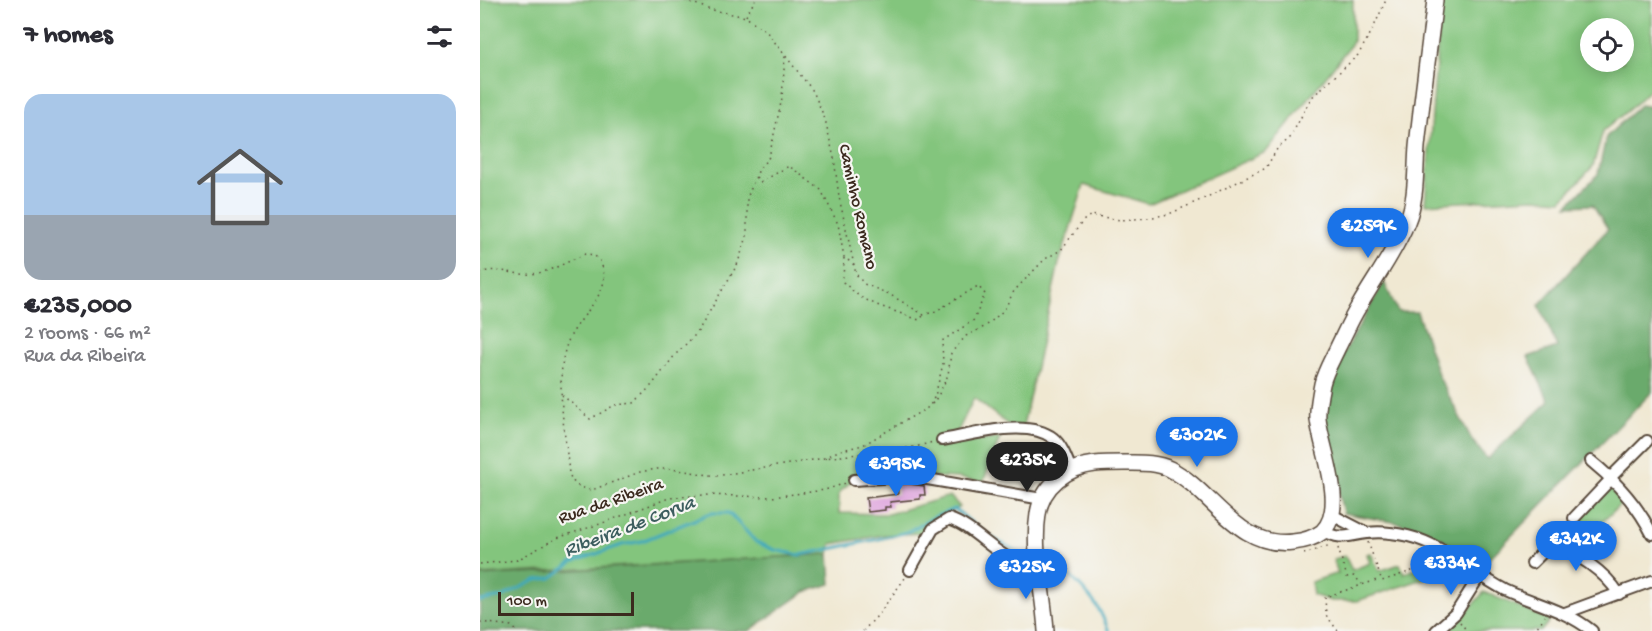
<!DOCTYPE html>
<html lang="en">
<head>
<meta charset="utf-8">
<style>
	body { margin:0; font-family:"Gochi Hand",sans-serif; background:#f7f7f7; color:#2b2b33; height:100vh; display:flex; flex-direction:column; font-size:22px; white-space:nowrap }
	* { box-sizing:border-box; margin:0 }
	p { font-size:20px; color:#7c7c81 }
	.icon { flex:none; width:33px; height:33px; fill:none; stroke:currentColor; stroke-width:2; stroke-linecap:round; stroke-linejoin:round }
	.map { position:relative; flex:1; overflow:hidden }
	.side { display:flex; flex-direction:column; background:#fff; width:480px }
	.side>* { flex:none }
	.tools { position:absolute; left:1100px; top:18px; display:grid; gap:12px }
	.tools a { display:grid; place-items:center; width:54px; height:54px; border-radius:50%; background:#fff; box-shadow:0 3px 15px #0003; font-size:30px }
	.scale { position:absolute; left:18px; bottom:15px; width:136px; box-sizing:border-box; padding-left:6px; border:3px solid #3b2a1e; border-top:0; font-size:16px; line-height:21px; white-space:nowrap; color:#3b2a1e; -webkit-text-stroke:4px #f6f6f2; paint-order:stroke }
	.price { position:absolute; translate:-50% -51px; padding:0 14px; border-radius:21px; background:#1a73e8; color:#fff; font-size:20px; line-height:39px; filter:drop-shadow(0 2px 3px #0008) }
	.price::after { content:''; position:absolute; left:50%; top:36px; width:18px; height:14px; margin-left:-9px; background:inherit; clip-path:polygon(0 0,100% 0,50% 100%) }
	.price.on { background:#222; color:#fff }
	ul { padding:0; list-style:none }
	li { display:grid; align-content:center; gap:12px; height:318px; padding:0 24px }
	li+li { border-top:2px solid #e1e1e2 }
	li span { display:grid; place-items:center; height:186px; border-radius:18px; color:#555 }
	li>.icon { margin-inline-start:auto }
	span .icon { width:108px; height:108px; fill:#fffc; stroke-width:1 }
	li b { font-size:26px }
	h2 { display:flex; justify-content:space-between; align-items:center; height:72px; padding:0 24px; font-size:26px }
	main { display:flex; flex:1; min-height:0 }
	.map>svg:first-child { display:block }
	.green { fill:#83c57d; stroke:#5f784e; stroke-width:1.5; fill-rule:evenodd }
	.forest { fill:#6aaa6c; stroke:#526a45; stroke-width:1.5 }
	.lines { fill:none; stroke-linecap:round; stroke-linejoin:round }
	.stream { stroke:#3da9bd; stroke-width:3 }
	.building { fill:#dd9edc }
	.street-casing { stroke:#564639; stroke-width:14 }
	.secondary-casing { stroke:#564639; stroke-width:18 }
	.path { stroke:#564639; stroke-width:1.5; stroke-dasharray:1.5 4.5; stroke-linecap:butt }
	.street { stroke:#fff; stroke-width:10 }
	.secondary { stroke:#fff; stroke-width:15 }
	.labels { text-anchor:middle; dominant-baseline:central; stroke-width:4.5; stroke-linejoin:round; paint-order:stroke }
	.street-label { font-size:18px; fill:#3b2a1e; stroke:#f6f6f2 }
	.water-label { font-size:20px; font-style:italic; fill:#3c5d5e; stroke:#f6f6f2 }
</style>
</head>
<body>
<main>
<section class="side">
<h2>7 homes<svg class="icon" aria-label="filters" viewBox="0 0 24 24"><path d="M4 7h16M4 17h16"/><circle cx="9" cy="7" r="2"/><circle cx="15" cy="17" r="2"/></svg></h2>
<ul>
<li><span style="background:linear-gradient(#a9c7e8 65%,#9aa5b1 0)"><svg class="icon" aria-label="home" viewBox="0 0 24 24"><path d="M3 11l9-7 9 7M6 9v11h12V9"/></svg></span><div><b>€235,000</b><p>2 rooms · 66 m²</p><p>Rua da Ribeira</p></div></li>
</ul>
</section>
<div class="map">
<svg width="1172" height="631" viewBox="0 0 1172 631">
	<rect width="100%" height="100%" fill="#f6f6f2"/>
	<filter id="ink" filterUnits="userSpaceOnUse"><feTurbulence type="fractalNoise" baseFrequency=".0167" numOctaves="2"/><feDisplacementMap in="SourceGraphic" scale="12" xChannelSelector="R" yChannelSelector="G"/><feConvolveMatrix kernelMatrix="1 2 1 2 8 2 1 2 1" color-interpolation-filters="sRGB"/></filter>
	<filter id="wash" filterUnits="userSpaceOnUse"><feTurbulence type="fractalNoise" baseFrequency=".008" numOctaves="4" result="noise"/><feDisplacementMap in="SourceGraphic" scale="24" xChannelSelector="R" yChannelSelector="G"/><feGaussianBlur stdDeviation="1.35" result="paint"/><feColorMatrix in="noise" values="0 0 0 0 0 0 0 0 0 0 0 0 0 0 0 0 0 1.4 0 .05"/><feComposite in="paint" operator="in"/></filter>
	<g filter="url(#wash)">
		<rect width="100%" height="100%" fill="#f0e8d2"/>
		<g class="green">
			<polygon points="0,0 873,0 873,42 786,152 669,204 604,185 579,263 541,435 494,398 478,431 480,443 520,438 503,483 478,478 379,474 359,493 359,513 408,514 470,496 480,507 455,522 443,533 404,535 351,544 349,554 0,575"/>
			<path d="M961 0H1172V87L1152 107 1123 131 1113 166 1082 200 1054 198 945 204ZM1110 28H1143V62H1110Z"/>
			<polygon points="1130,483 1145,500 1110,534 1095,519"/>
			<polygon points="891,553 899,571 920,564 924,573 965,560 971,564 949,577 877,601 851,601 833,595 831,582 858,573 853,559 865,556 872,570 890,563 887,554"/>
			<polygon points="1004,592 1070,620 1061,631 970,631"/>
		</g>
		<g class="forest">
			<polygon points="1160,105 1172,107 1172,392 1000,568 963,539 918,523 863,513 841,414 852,374 904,282 918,312 937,312 959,377 992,440 1007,459 1069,401 1048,357 1077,347 1059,305 1128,229 1113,205 1087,206 1118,174 1126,137"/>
			<polygon points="349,554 351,584 325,592 269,631 0,631 0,576"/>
		</g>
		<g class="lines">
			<g class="stream">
				<path d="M564 561C582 564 605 590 616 605 621 612 625 622 629 631"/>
				<polyline points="0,601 22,597 56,580 71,578 93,562 142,545 162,541 231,513 249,513 276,542 295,550 320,555 399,539 427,532 454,517 475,509 505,534 551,559"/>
			</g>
		</g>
		<g id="blocks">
			<polygon class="building" points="417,484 430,484 444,486 445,495 440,495 440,499 410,502 411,507 405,507 405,510 388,512 386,498 418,494"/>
		</g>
	</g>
	<g filter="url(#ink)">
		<use href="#blocks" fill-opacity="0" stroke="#564639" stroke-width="1.5"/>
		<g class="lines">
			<g class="street-casing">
				<g id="street">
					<path d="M462 440C491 435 547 418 573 438 582 445 587 460 591 470"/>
					<path d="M1111 461C1137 482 1157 504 1172 534"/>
					<polyline points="1131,477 1167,441"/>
					<polyline points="374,480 430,476 562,499"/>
					<polyline points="852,515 887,533"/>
					<polyline points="1094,518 1132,478"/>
					<path d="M843 531C861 541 868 535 887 533 901 531 915 533 928 536 965 545 992 573 1025 590 1055 604 1086 610 1112 631"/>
					<path d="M1052 563 1073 542C1097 555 1124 570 1139 594"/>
					<path d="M430 570 453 529 469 519C500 529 523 568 559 566"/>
					<polyline points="1085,613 1172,581"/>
					<polyline points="956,631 976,613 1000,575"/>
				</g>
			</g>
			<g class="secondary-casing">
				<path id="secondary" d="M566 631C564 592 552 553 558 514 562 486 587 467 615 464 625 463 635 463 645 463 660 463 676 462 690 469 733 491 757 549 813 542 823 541 834 538 842 532 868 508 841 449 838 419 837 409 840 394 842 384 845 371 853 358 858 347 865 333 871 319 879 306 895 278 915 252 927 222 937 198 935 172 937 147 942 98 949 49 955 0"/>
			</g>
			<g class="path">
				<polyline points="205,0 228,9 266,17 286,31 333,91 345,119 354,158 359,197 376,274 384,284 409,294 444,315 456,311 498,286 505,294 494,320 462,341 463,364 455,396 449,407 383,445 358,451 345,458"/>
				<polyline points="266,16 275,0"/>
				<polyline points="276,177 281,182 309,166 341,190 358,224 364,257 374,265"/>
				<polyline points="364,258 363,282 380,297 397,305 439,320 443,316"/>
				<path d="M0 273C19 266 33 276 52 274 70 272 89 261 105 254 120 253 124 267 124 280 122 300 94 323 87 344 74 379 86 436 89 474L92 480 96 485 106 489 112 490 160 472 177 469H192L236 476 345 458 435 447 453 442"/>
				<polyline points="82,395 110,419 135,405 154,403 172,385 195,355 217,333 257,265 267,237 267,198 279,169 289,157 302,98 305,56"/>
				<polyline points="452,404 458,396 468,375 471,353 486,336 506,326 524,310 534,291 565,259 581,250 603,221 611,215 640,220 668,218 689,214 725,198 786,168 797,149 810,138 831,98 878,55 892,31 906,0"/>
				<polyline points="888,542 902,581 961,561"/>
				<polyline points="858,548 867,577 874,576 882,584"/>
				<polyline points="824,553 825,554 850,545"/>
				<polyline points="0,564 37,560 77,538 120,524 189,498 223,495 292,497 345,490 366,483"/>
				<polyline points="0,622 31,626 37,631"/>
				<polyline points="980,622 987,631"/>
				<polyline points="383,631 398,615 425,578"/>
				<polyline points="858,631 846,615 845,597 900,579"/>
				<polyline points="1054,631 1065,616"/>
			</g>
			<use href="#street" class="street"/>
			<use href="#secondary" class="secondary"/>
		</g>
	</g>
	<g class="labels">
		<g class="street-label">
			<text transform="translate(377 207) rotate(77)">Caminho Romano</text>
			<text transform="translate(131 502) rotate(-19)">Rua da Ribeira</text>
		</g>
		<g class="water-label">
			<text transform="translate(150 528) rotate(-21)">Ribeira de Corva</text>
		</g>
	</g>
</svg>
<div class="tools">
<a><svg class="icon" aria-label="locate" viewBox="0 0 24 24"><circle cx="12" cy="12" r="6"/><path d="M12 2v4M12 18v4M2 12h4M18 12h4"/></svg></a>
</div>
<div class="scale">100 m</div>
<b class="price" style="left:888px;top:259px">€259K</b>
<b class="price" style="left:717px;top:468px">€302K</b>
<b class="price on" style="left:547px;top:493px">€235K</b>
<b class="price" style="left:416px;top:497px">€395K</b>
<b class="price" style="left:1096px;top:572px">€342K</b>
<b class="price" style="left:971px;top:596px">€334K</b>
<b class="price" style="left:546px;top:600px">€325K</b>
</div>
</main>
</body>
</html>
